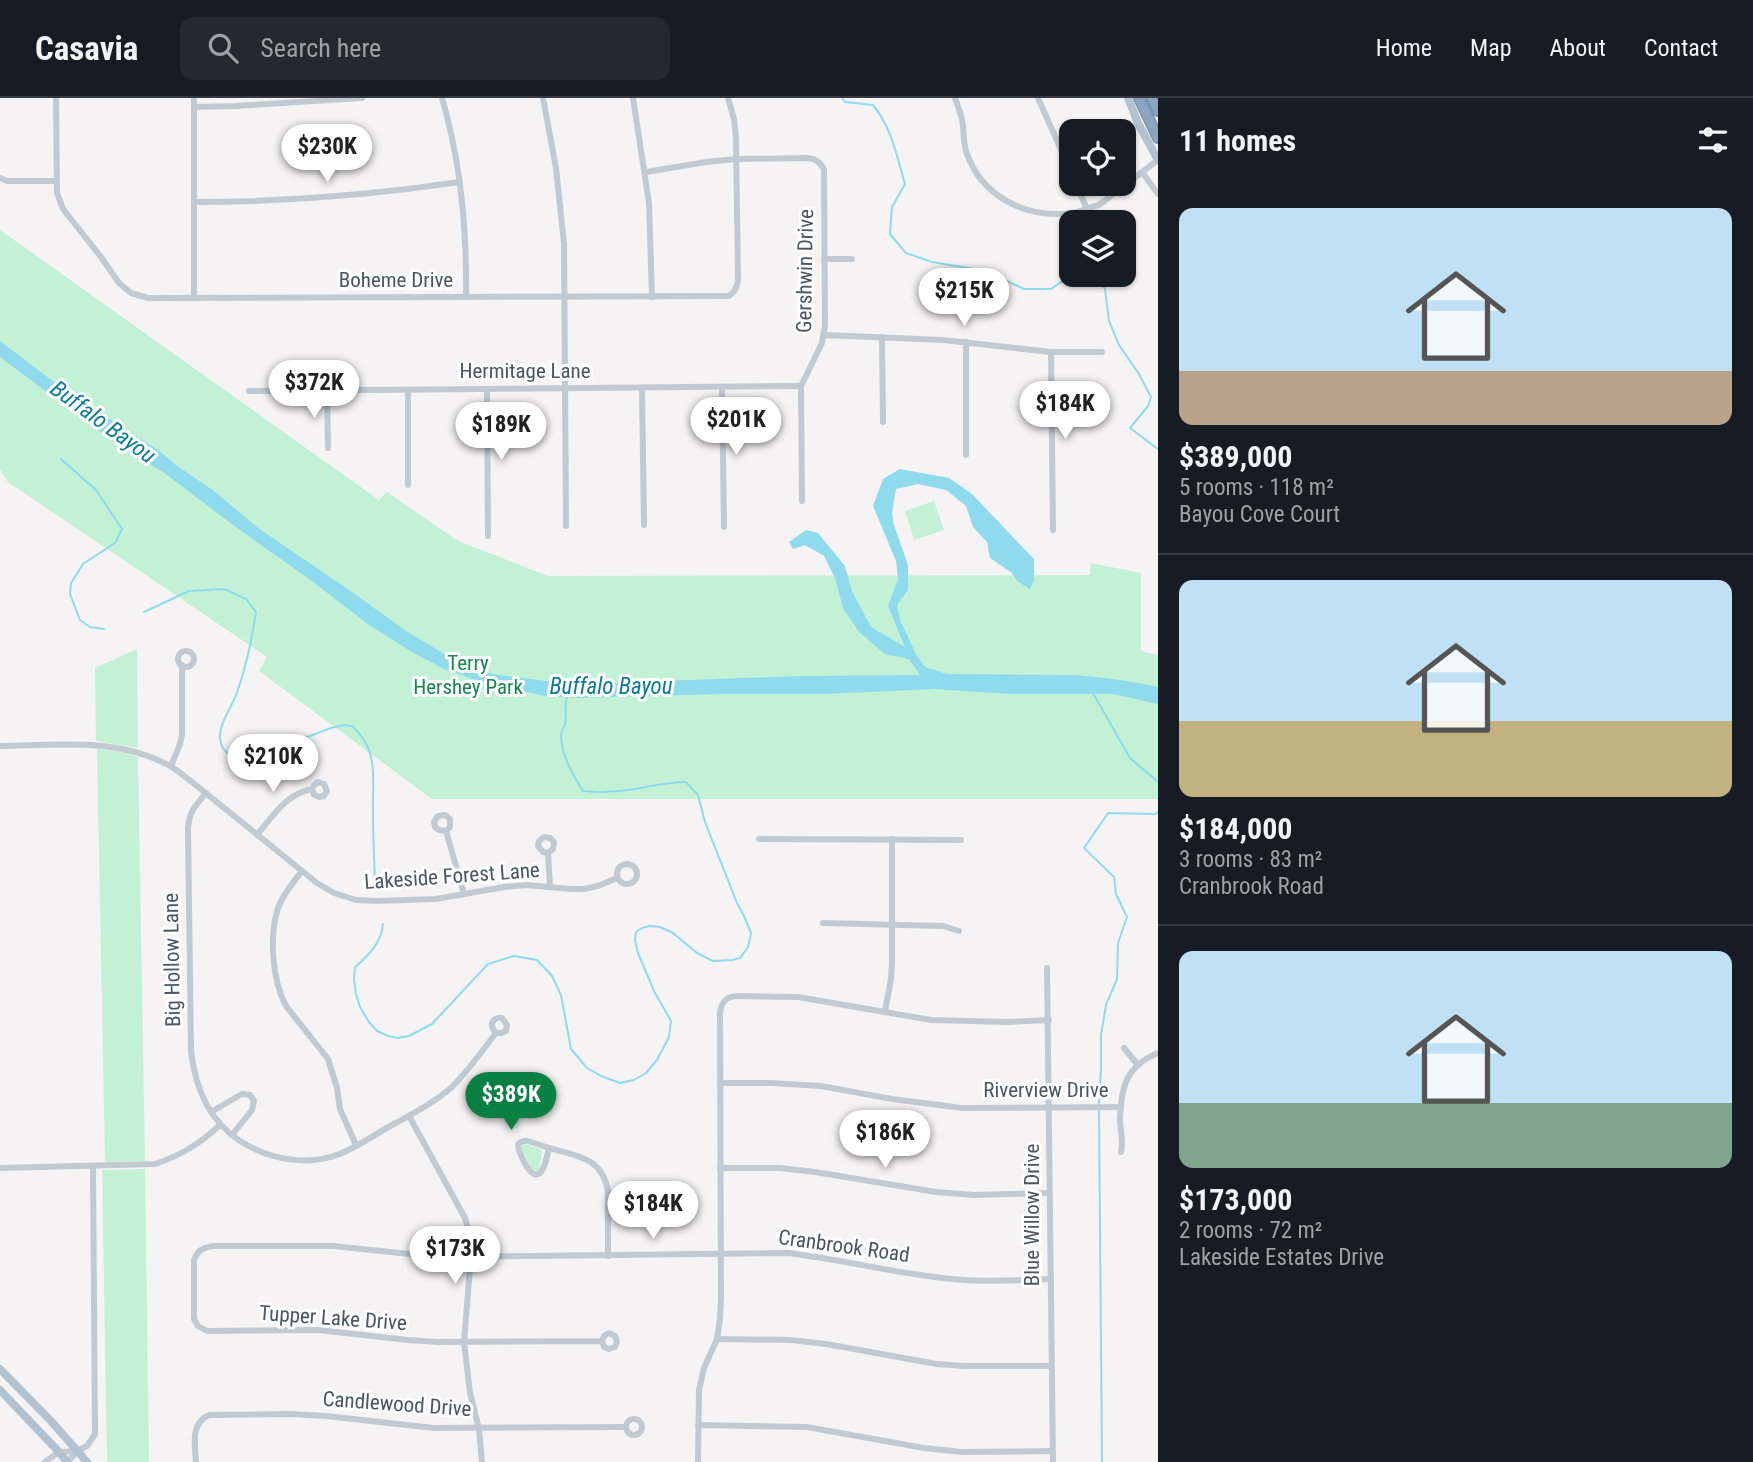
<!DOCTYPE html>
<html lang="en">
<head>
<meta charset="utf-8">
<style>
	body { margin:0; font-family:"Roboto Condensed",sans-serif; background:#242831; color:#f1f3f6; height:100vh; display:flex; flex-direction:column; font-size:26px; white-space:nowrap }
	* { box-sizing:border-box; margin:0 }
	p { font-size:23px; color:#9ea1a6 }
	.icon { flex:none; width:38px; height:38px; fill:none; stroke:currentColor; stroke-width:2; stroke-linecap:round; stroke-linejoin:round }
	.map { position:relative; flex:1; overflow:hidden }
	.details { display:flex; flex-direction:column; background:#171b24; width:595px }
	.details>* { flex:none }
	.tools { position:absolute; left:1059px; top:21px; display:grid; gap:14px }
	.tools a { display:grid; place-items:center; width:77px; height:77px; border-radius:14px; background:#171b24; box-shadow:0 2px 5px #0004; font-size:35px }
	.price { position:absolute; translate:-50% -60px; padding:0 16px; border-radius:24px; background:#fff; color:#222; font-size:23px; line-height:46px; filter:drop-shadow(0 2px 4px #0008) }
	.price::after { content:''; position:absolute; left:50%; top:42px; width:21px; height:16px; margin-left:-10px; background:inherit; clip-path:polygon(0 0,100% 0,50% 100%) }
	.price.active { background:#0b8043; color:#fff }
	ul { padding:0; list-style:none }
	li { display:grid; align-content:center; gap:14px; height:371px; padding:0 21px }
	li+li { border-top:2px solid #363941 }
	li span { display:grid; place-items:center; height:217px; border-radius:14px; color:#555 }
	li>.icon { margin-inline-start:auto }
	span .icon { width:126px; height:126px; fill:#fffc; stroke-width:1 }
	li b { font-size:30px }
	h2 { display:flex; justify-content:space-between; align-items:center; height:84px; padding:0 21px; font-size:30px }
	header { display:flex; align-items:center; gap:42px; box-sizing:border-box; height:98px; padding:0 35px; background:#171b24; border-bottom:2px solid #363941 }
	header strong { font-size:33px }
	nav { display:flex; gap:38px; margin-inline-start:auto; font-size:24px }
	.search { width:490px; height:63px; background:#242831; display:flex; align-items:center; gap:18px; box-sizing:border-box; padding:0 24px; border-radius:14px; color:#9ea1a6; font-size:26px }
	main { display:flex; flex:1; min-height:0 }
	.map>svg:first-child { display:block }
	.green { fill:#c3f1d5 }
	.water { fill:#90daee }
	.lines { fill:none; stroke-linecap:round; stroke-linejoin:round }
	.stream { stroke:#90daee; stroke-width:2 }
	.highway-casing { stroke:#7690ad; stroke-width:12 }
	.minor { stroke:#c1cad2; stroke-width:6 }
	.major { stroke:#b3c2d1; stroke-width:8 }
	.highway { stroke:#8ba5c1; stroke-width:9 }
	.labels { text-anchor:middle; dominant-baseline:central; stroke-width:6; stroke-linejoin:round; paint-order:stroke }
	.street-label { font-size:21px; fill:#4a5661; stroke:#fff }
	.park-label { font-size:21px; fill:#17864f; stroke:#fff }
	.water-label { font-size:23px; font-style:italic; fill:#0c7c9b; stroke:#fff }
</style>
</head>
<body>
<header>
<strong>Casavia</strong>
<div class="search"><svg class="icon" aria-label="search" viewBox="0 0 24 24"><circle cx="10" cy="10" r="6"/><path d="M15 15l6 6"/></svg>Search here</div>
<nav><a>Home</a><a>Map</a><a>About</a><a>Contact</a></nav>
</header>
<main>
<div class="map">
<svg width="1158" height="1364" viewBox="0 0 1158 1364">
	<rect width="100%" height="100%" fill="#f5f3f3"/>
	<g class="green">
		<polygon points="0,132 379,402 387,394 458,443 548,478 1090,477 1091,465 1141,475 1141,553 1158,557 1158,701 432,701 259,573 267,559 8,384 0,371"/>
		<polygon points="934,403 944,432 914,442 905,413"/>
		<polygon points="137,551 138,650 96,643 95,570"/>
		<polygon points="97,651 118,653 138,659 145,1063 105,1064"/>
		<polygon points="525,1046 540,1051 542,1054 539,1072 536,1073 532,1071 522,1051 522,1048"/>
		<polygon points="145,1071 149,1364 107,1364 102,1072"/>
	</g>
	<path class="water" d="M0 243 66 293 158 352 176 367 214 393 258 430 352 494 406 533 446 557 472 571 498 577 555 584 606 585 801 578 920 577 909 561 885 556 859 534 843 510 835 480 824 458 805 447 793 451 789 444 806 432 818 435 845 468 852 493 871 529 905 549 888 508 898 481 896 463 873 408 883 381 900 371 949 380 972 396 1034 461V482L1030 491 1017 483 1012 475 990 460 987 444 973 429 966 408 946 392 918 386 896 391 892 415 894 427 908 467V492L897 507 900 522 917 558 925 569 947 576 1075 577C1103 579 1131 583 1158 589V606L1113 596H1009L935 591 824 596H722L579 600 545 598 481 584 444 571 412 554 369 527 312 483 233 427 163 374 114 344 0 259Z"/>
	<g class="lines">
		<g class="stream">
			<path d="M842 0 845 4 873 7C892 30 897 59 905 86L892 109 890 136 906 155 932 164 986 173 1024 191H1051L1071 177"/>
			<polyline points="1097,177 1105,191 1109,223 1119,247 1139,276 1151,299 1148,308 1130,330 1158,351"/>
			<polyline points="61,361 96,392 122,431 115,445 83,466 71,485 70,496 80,522 90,529 104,531"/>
			<path d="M144 514 189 493 224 491 246 501 256 514C252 541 246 569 237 595 232 608 218 628 220 641 222 659 239 662 254 659L331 630 344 627 352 628C380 652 372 682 373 715 373 738 374 760 375 782"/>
			<polyline points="1093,595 1130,660 1158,684"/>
			<path d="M383 826C382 844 368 858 355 869L354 881 356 896 360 909 369 924 377 933 388 938 398 940 409 938 432 926 488 866 514 858 537 862 552 878 561 897 571 951 587 970 601 978 620 985 634 982 646 975 657 962 669 939 671 923 654 893 638 855 635 842 636 834 642 830 650 828 660 829 673 835 697 855 713 863 732 862 740 860 748 849 751 835 744 818 737 805 705 724 698 697 686 684C668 684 653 688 635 691 618 694 600 695 583 693 573 677 561 657 561 637 562 630 563 633 565 626 567 617 564 608 567 599"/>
			<polyline points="1099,1006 1101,969 1101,937 1106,907 1117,881 1118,845 1127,819 1116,796 1114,779 1084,750 1108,715 1155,716 1158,714"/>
			<polyline points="1099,1012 1102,1364"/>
		</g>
		<g class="highway-casing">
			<g id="highway">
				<polyline points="1139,0 1158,40"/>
				<polyline points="1152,0 1158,13"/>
			</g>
		</g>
		<g class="minor">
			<path d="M56 0 57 95 63 111 101 159 119 185 131 195 148 200 729 198C735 193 737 190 738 182L736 40 734 21 728 0"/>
			<polyline points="194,0 194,199"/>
			<path d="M442 0C461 65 467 132 466 199"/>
			<polyline points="543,0 556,70 564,146 566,428"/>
			<polyline points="633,0 649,105 652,199"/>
			<path d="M955 0C958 7 960 14 962 21 964 31 963 42 966 53 981 99 1026 121 1073 115 1082 113 1090 109 1099 107L1158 62"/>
			<polyline points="1038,0 1071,74"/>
			<polyline points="194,9 236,8 362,0"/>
			<path d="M646 74 706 64 737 61 808 60C816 61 820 64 824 71L825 227 822 245 801 288 802 403"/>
			<polyline points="1142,74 1158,96"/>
			<polyline points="0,80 7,83 57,83"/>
			<polyline points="1076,86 1087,111"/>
			<path d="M194 104C284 104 372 97 460 84"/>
			<polyline points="824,161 852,161"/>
			<polyline points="824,237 943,242 1051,254 1102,254"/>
			<polyline points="882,239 883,324"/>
			<polyline points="966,244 966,357"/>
			<polyline points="1051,254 1053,432"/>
			<polyline points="722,289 724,429"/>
			<polyline points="642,290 644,427"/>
			<polyline points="487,291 488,438"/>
			<polyline points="327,292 328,350"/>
			<polyline points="408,292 408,387"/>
			<polyline points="249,293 801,288"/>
			<circle cx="186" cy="561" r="8"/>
			<path d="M0 648C57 647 118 639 170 668 178 672 185 679 192 684L317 785 334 795 356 802 376 803 436 801 504 789 527 787 570 791H584L598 788 617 780"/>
			<polyline points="171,668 180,646 182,637 182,567"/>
			<path d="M206 695C195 708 189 714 188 731L191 953C195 989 208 1022 240 1043 270 1062 309 1069 342 1055 359 1048 377 1035 394 1026 414 1015 435 1004 452 989 468 973 482 953 496 935H501L506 933 507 927 502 920C496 919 491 923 492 929L496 935"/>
			<polyline points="446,733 439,732 435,729 434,724 438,718 445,717 450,721 450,729 446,733 464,796"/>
			<path d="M257 737C273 718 286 696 312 691L314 687 318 684 324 686 327 693 324 698 319 699 314 697 312 691"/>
			<polyline points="759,741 961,742"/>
			<polyline points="548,755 543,754 538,748 539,743 544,739 550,740 554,744 553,751 548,755 550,788"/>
			<circle cx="627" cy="776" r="10"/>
			<path d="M302 773C293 785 283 796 278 810 269 838 272 882 286 908L328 961 337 990 340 1011 356 1047"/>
			<polyline points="823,825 943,828 959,833"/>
			<polyline points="1047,870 1053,1364"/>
			<polyline points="885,913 891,881 892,864 892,741"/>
			<polyline points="1124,950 1138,967"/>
			<polyline points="720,985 771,985 821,988 892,1001 962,1010 1121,1009"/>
			<polyline points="211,1014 242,996 250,997 254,1003 252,1012 232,1037"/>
			<polyline points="409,1018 465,1120 470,1139 471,1158 464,1244 470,1295 479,1331 482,1364"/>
			<path d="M523 1043H528L549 1050C547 1056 545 1074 538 1076 529 1080 518 1052 518 1046Z"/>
			<path d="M549 1050C577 1058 602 1059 608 1093V1158"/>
			<path d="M1121 1054C1124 1042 1120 1033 1120 1021 1121 989 1126 968 1158 955"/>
			<path d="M0 1070 155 1066C182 1057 199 1046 220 1027"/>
			<polyline points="720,1070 780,1070 815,1074 936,1094 974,1097 1050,1095"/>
			<polyline points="717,1241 791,1242 826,1246 937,1266 964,1268 1050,1268"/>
			<path d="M602 1243 604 1249 609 1251 615 1249 617 1244 615 1238 609 1235 604 1238 602 1243 438 1244 408 1242 318 1232 207 1233 198 1228 194 1221V1162C198 1152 202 1150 213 1148H333L438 1159 788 1155C847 1162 905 1178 964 1182 993 1184 1022 1182 1051 1181"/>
			<circle cx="634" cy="1329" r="8"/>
			<polyline points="698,1327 807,1329 924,1350 962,1354 1052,1353"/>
			<polyline points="77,1353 87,1348 95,1336 93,1068"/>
			<polyline points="45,1364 59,1354 77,1353 68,1364"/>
			<path d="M196 1364C195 1347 190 1325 209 1317L291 1316 326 1318 434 1330 626 1329"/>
			<path d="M698 1364 699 1292 704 1270 717 1241 720 1221 721 1199 720 914C722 902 728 898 739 898L798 899 931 922 1007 924 1049 922"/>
		</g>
		<g class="major">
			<polyline points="1128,0 1138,25 1158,62"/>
			<polyline points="0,1271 51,1323 87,1364"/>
			<polyline points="0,1292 59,1354 67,1364"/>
		</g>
		<use href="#highway" class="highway"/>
	</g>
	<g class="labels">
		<g class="street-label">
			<text transform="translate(805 173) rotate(-89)">Gershwin Drive</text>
			<text x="396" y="182">Boheme Drive</text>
			<text x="525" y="273">Hermitage Lane</text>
			<text transform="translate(452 778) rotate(-4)">Lakeside Forest Lane</text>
			<text transform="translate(172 862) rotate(-91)">Big Hollow Lane</text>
			<text x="1046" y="992">Riverview Drive</text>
			<text transform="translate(1032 1117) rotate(-90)">Blue Willow Drive</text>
			<text transform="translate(844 1148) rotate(8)">Cranbrook Road</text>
			<text transform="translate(333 1220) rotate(4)">Tupper Lake Drive</text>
			<text transform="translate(397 1306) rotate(4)">Candlewood Drive</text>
		</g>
		<g class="park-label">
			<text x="468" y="565">Terry<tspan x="468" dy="24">Hershey Park</tspan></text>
		</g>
		<g class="water-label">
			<text transform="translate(103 324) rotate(36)">Buffalo Bayou</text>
			<text x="611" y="588">Buffalo Bayou</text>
		</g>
	</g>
</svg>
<div class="tools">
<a><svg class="icon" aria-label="locate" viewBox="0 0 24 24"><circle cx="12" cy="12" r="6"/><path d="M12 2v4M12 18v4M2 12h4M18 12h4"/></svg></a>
<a><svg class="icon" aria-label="layers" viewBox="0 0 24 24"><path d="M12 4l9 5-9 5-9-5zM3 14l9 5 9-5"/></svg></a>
</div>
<b class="price" style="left:327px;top:86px">$230K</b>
<b class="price" style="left:964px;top:230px">$215K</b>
<b class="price" style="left:314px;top:322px">$372K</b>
<b class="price" style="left:1065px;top:343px">$184K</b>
<b class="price" style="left:736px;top:359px">$201K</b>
<b class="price" style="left:501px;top:364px">$189K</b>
<b class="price" style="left:273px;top:696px">$210K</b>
<b class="price active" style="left:511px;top:1034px">$389K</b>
<b class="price" style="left:885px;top:1072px">$186K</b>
<b class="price" style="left:653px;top:1143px">$184K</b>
<b class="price" style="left:455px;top:1188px">$173K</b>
</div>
<section class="details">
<h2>11 homes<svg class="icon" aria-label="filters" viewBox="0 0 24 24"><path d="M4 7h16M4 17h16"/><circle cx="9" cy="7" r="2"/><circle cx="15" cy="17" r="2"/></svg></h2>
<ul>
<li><span style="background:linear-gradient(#bfe0f5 75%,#b9a48a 0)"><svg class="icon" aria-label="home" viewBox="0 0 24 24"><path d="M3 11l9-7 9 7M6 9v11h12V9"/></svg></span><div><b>$389,000</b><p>5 rooms · 118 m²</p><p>Bayou Cove Court</p></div></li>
<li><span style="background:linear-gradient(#bfe0f5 65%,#c2b280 0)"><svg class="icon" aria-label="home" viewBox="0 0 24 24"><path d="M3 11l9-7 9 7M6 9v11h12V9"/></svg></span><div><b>$184,000</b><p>3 rooms · 83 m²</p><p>Cranbrook Road</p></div></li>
<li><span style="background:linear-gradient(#bfe0f5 70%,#7fa58c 0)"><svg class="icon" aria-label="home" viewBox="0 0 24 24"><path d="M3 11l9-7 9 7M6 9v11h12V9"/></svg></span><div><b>$173,000</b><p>2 rooms · 72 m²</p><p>Lakeside Estates Drive</p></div></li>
</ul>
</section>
</main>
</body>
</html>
